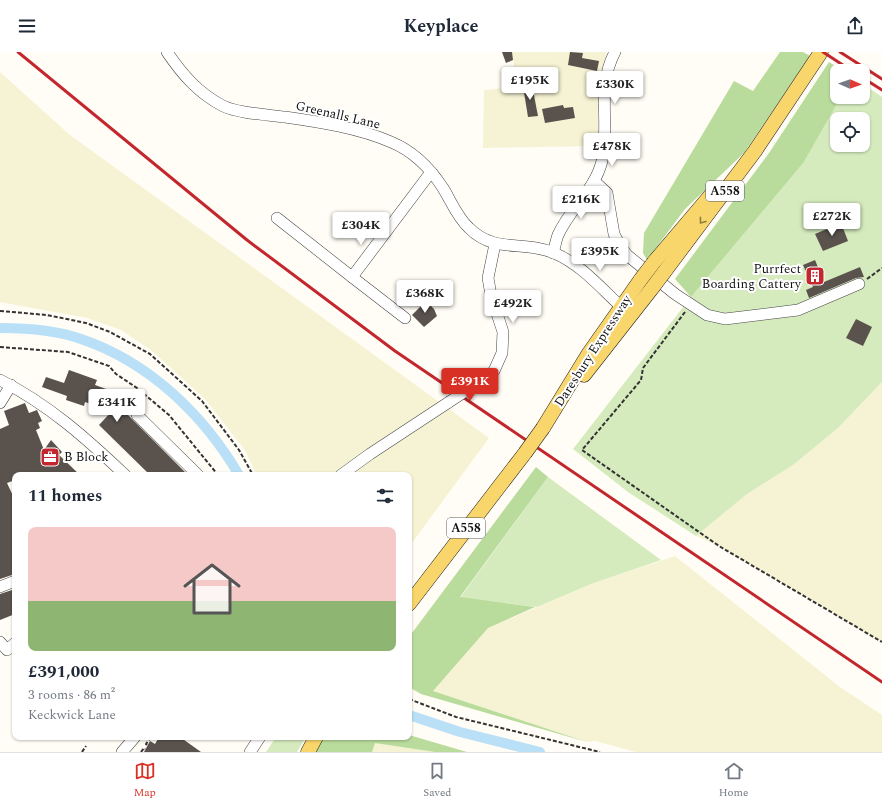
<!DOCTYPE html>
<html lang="en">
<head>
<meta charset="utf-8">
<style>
	body { margin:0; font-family:Spectral,serif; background:#f2f2f3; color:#1f2937; height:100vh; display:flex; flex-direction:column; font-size:15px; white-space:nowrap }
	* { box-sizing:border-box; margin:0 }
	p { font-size:13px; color:#747a83 }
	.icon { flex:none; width:22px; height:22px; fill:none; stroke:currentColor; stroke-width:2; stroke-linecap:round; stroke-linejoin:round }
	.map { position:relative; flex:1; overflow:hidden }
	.panel { position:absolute; left:12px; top:420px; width:400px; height:268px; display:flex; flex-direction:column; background:#fff; border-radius:8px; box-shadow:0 1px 3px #0004 }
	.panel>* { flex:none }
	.needle { width:26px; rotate:92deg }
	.buttons { position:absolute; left:830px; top:12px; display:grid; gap:8px }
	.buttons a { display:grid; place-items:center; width:40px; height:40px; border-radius:8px; background:#fff; box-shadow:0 1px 3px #0004; font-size:20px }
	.price { position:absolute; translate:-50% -34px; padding:0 9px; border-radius:4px; background:#fff; color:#222; font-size:13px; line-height:26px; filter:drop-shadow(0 1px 2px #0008) }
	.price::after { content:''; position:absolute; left:50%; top:24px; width:12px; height:9px; margin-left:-6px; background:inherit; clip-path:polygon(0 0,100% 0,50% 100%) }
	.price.current { background:#d93025; color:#fff }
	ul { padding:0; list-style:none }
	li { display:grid; align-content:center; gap:8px; height:212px; padding:0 16px }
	li span { display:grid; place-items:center; height:124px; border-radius:8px; color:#555 }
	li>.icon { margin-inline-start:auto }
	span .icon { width:72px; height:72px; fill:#fffc; stroke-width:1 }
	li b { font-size:17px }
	h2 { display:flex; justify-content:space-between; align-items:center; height:48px; padding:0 16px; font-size:17px }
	header { display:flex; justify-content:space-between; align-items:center; height:52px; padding:0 16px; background:#fff; font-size:18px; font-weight:700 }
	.menu { display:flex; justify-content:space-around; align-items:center; height:56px; border-top:1px solid #e0e1e3; background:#fff; font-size:11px; color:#747a83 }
	.menu a { display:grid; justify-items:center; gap:2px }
	.menu .current { color:#d93025 }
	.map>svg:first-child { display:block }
	.farmland { fill:#f6f3d4 }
	.green { fill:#d5ebbd; fill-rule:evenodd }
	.forest { fill:#b9dc9c }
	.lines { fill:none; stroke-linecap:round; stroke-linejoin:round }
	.canal { stroke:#b9e0f7; stroke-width:10 }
	.building { fill:#5a524d }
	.minor-casing { stroke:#444; stroke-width:12 }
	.major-casing { stroke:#222; stroke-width:15 }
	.path { stroke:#333; stroke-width:2; stroke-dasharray:4 2; stroke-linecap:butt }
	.minor { stroke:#fff; stroke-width:11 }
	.major { stroke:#f9d66b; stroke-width:14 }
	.rail { stroke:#c4262e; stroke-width:3 }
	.minor-bridge-casing { stroke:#444; stroke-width:12; stroke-linecap:butt }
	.major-bridge-casing { stroke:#222; stroke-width:15; stroke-linecap:butt }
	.minor-bridge { stroke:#fff; stroke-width:11 }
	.major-bridge { stroke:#f9d66b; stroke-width:14 }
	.oneway { stroke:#917d42 }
	.labels { text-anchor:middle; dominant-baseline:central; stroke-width:4; stroke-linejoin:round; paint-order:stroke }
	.shield { fill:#fff; stroke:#585858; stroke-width:1 }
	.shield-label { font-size:12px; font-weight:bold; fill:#111 }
	.street-label { font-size:13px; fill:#111; stroke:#fff }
	.poi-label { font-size:13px; fill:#111; stroke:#fff; text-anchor:end }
</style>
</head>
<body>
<header><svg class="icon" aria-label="menu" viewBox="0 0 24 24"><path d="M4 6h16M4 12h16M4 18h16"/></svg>Keyplace<svg class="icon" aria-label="share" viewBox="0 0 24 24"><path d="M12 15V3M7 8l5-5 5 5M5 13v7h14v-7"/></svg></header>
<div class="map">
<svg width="882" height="700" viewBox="0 0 882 700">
	<rect width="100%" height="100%" fill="#fffdf5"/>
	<g class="farmland">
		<polygon points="512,0 606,0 609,11 603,58 598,58 599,94 483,96 484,38 517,35"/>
		<polygon points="0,20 70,83 489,386 409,495 409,423 257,423 244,397 205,347 152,299 121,278 87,266 0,250"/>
		<polygon points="882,330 882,590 719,494 696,484 747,442 793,413 838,376"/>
		<polygon points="675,504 840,635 882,663 882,700 636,700 595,689 587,690 432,639 488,576 591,532"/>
		<polygon points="375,690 435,700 372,700"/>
	</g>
	<g class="green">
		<path d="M863 32 882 45V330L838 376 793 413 747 442 696 484 628 440 573 397 691 245 804 110 841 45H863ZM837 67H863V93H837Z"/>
		<polygon points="548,425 661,508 591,532 537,555 460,546"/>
		<polygon points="276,685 306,685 297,700 266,700"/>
	</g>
	<g class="forest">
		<polygon points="780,0 803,0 810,4 744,101 685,157 647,208 643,201 644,181 734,29 753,39"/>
		<polygon points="829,10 843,19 837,19 837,45 841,45 804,110 691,245 675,227 769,101"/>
		<polygon points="536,415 548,425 460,545 535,555 488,576 433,639 587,690 421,642 409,635 409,585"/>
		<polygon points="409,683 467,700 435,700 375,691 372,700 308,700 320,685 409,685"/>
	</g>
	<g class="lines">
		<g class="canal">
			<path d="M0 276C26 276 56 278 81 287 149 310 203 362 239 423"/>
			<polyline points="409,663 460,680 540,700"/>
		</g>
	</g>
	<g class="building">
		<polygon points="502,0 512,0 513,8 506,11"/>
		<polygon points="570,0 583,1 582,6 599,9 597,19 568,13"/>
		<polygon points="532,33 538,64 528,65 523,34"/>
		<polygon points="563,53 564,56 573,55 575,66 545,71 542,57"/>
		<polygon points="841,171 848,189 823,199 815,182"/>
		<polygon points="815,208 824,230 860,215 864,225 856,226 809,246 806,238 813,235 803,213"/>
		<polygon points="426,249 434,257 437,264 424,275 412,263"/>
		<polygon points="856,267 872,275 863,294 846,286"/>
		<polygon points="69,318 97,328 95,333 123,343 121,348 129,356 125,360 188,423 150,423 99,373 112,359 85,350 84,354 66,348 67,344 42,335 46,325 64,331"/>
		<polygon points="25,351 29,361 37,358 42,369 38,371 40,376 36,378 44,398 51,388 62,400 59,403 80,423 15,423 15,428 7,431 15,448 15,522 0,527 0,377 9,373 4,359"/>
		<polygon points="15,537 15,562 0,568 0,542"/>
		<polygon points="159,685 180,685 201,700 144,700 150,689 155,692"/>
	</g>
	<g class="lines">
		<g class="minor-casing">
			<g id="minor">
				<path d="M167 0C182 22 198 41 223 54 237 61 268 63 285 65 320 70 359 76 391 90 413 99 430 116 443 136 451 149 457 165 469 176 495 202 524 188 554 201 583 213 604 240 627 260"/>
				<polyline points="594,129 607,141 614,182 620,194 627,203 675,242 707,263 725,267 798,258 859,232"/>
				<polyline points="277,166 352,225 431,120"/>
				<path d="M553 201C555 195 556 188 558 183 570 156 595 138 602 109 610 72 596 35 615 0"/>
				<polyline points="352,225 405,266"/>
				<path d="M0 328C48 352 87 387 125 423"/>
				<polyline points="478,331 494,319 502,301 503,280 491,243 488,226 495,192"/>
				<polyline points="0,351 11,333"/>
				<polyline points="137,363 198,423"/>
				<polyline points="341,423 370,402 449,350"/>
				<polyline points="0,535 15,529"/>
				<polyline points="0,590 7,598 15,591"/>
				<polyline points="122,700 135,685"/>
				<polyline points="250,700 260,685"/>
			</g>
		</g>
		<g class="major-casing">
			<g id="major">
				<polyline points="654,210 715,138"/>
				<polyline points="665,219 755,99 821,0"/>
				<polyline points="584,323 653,235"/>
				<polyline points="543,376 589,301 641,227"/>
				<polyline points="409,552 525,401"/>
				<polyline points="308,700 316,685"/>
			</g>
		</g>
		<g class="path">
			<polyline points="867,227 882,216"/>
			<polyline points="0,259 47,263 86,271 110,280 150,302 202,349 239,398 253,423"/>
			<polyline points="685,260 643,316 641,328 582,398 719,494 882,590"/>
			<polyline points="0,295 68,300 109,314 116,322 137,336 169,363 218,423"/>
			<polyline points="409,647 456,665 600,700"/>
			<polyline points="93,686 94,685"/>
			<polyline points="147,693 146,692 151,685"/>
			<polyline points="82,700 86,694"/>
			<polyline points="141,700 144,696 145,697"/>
		</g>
		<use href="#minor" class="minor"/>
		<use href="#major" class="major"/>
		<g class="rail">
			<polyline points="18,0 247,188 395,299 882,630"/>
			<polyline points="823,0 852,19"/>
			<polyline points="840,0 882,27"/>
			<polyline points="863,26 882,38"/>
		</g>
		<g class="minor-bridge-casing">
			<polyline id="minor-bridge" points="449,350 478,331"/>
		</g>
		<g class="major-bridge-casing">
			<g id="major-bridge">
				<polyline points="641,227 654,210"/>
				<polyline points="653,235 665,219"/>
				<polyline points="525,401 543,376"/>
			</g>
		</g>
		<use href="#minor-bridge" class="minor-bridge"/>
		<use href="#major-bridge" class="major-bridge"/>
	</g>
	<defs><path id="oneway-chevron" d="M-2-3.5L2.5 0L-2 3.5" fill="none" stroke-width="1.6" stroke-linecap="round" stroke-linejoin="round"/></defs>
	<use class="oneway" href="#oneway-chevron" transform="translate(702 169) rotate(127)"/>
	<defs>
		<g id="building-square" transform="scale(1)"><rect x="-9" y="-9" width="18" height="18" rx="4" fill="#c4262e" stroke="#fff"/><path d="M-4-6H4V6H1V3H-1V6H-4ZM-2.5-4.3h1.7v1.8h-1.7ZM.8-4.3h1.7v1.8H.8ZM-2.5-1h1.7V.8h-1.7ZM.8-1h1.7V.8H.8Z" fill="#fff"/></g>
		<g id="office-square" transform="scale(1)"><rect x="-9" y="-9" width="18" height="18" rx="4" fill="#c4262e" stroke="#fff"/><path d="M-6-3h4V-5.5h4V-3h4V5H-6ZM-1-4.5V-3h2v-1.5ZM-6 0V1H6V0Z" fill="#fff"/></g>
	</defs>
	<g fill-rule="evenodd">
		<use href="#building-square" x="815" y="224"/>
		<use href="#office-square" x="50" y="405"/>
	</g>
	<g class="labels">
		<g class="shield">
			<rect x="706" y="129" width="38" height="20" rx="3"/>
			<rect x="447" y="466" width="38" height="20" rx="3"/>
		</g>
		<g class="shield-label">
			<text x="725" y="139">A558</text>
			<text x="466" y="476">A558</text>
		</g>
		<g class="street-label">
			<text transform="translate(338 63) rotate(13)">Greenalls Lane</text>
			<text transform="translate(593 299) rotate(-57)">Daresbury Expressway</text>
		</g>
		<g class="poi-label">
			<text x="801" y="217">Purrfect<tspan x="801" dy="15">Boarding Cattery</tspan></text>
			<text x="64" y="405" text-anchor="start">B Block</text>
		</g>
	</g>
</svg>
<div class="buttons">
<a><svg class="needle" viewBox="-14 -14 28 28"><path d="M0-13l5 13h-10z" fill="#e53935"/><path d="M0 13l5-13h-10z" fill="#747a83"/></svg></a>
<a><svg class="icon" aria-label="locate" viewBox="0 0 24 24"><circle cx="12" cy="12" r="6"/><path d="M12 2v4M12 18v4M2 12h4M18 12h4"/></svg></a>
</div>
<b class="price" style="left:530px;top:49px">£195K</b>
<b class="price" style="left:615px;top:53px">£330K</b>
<b class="price" style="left:612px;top:115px">£478K</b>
<b class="price" style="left:581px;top:168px">£216K</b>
<b class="price" style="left:832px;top:185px">£272K</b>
<b class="price" style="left:361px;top:194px">£304K</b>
<b class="price" style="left:600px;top:220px">£395K</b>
<b class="price" style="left:425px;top:262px">£368K</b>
<b class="price" style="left:513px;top:272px">£492K</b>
<b class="price current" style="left:470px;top:350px">£391K</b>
<b class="price" style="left:117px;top:371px">£341K</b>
<section class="panel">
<h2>11 homes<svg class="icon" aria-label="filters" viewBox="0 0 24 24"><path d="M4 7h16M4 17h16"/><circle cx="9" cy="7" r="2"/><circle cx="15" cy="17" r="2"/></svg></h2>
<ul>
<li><span style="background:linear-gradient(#f6c9c9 60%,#8fb573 0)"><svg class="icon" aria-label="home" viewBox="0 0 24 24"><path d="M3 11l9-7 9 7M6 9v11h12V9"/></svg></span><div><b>£391,000</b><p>3 rooms · 86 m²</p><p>Keckwick Lane</p></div></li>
</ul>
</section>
</div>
<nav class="menu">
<a class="current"><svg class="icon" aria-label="map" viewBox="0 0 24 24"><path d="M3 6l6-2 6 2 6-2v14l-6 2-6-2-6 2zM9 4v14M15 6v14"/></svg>Map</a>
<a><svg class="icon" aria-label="saved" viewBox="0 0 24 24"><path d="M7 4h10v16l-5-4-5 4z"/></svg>Saved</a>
<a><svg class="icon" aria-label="home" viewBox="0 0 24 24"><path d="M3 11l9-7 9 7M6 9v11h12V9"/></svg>Home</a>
</nav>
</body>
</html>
